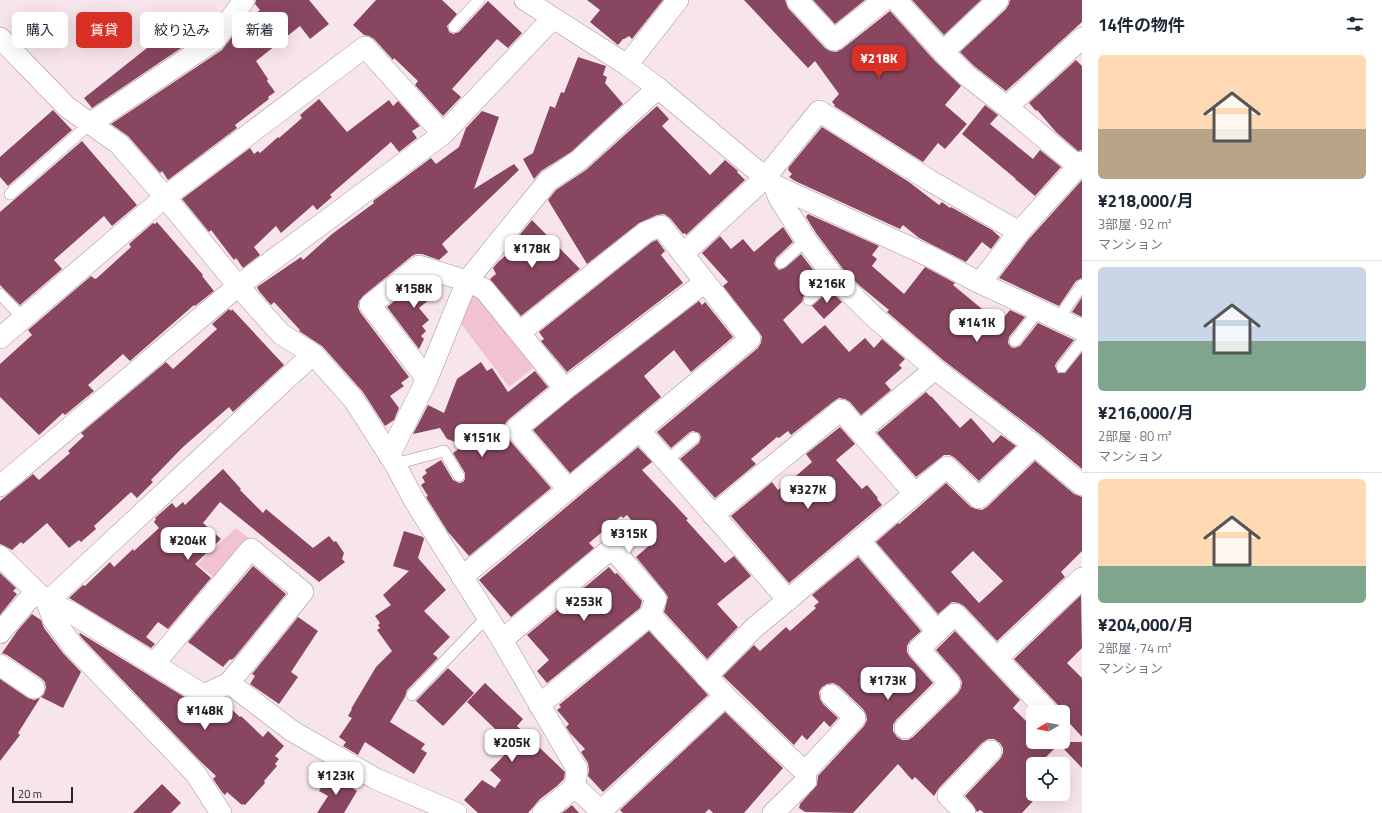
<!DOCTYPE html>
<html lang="ja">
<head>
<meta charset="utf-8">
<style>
	body { margin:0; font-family:"Titillium Web","Noto Sans JP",sans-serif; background:#f2f2f3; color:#1f2937; height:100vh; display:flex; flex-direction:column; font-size:15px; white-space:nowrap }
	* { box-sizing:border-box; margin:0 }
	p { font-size:13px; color:#747a83 }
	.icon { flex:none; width:22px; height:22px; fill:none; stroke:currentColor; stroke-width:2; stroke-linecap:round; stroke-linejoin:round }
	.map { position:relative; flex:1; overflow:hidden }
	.details { display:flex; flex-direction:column; background:#fff; width:300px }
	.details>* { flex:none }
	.hud { position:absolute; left:12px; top:12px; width:380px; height:36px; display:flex; gap:8px }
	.needle { width:26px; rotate:260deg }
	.tools { position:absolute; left:1026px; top:705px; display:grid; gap:8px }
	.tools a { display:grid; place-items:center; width:44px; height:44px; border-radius:6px; background:#fff; box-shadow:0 4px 16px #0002; font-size:20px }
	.scale { position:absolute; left:12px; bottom:10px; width:61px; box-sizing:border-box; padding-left:4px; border:2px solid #2c2628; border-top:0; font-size:11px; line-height:14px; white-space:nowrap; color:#2c2628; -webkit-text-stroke:3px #f8e5eb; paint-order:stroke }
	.price { position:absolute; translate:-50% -34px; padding:0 9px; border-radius:8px; background:#fff; color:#222; font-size:13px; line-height:26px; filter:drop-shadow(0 1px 2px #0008) }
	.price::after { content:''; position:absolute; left:50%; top:24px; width:12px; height:9px; margin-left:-6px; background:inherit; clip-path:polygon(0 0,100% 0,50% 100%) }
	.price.selected { background:#d93025; color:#fff }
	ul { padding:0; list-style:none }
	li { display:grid; align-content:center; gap:8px; height:212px; padding:0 16px }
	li+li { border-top:1px solid #e0e1e3 }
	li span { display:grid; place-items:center; height:124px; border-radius:6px; color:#555 }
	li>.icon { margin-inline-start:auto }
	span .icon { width:72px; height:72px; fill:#fffc; stroke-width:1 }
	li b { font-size:17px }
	h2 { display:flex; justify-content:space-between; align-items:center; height:48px; padding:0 16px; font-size:17px }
	.chip { padding:0 14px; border-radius:6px; background:#fff; box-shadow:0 4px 16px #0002; font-size:14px; line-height:36px }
	.chip.selected { background:#d93025; color:#fff }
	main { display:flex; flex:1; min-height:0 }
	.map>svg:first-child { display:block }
	.green { fill:#f1c3d2 }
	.building { fill:#884660; fill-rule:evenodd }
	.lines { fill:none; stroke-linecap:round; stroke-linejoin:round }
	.service-casing { stroke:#a49399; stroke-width:12 }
	.minor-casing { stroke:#a49399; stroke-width:22 }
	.service { stroke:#fff; stroke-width:11 }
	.minor { stroke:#fff; stroke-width:21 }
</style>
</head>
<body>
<main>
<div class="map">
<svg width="1082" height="813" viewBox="0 0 1082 813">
	<rect width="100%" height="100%" fill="#f8e5eb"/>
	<g class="green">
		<polygon points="479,294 537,365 509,387 461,324 470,297"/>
		<polygon points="236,528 250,539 217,580 197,564"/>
	</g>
	<g class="building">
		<polygon points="256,0 309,0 329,24 310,39 300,26 256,61 268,79 267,81 275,92 268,97 269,99 235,125 237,128 168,180 162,171 160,173 128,136 111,124 222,50 241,25 260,10 255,4"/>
		<polygon points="376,0 442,0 457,14 447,26 449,32 453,34 459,32 488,1 522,33 508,48 497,39 452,89 461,97 443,116 415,85 418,81 394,58 393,60 374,39 369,36 364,35 353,25"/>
		<polygon points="587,0 663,0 632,39 629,36 624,39 623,39 618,45 590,22 600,10"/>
		<polygon points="744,0 785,0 788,8 825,48 830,51 836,52 842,49 890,11 934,60 961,86 945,105 967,124 945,149 938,143 923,162 834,106 835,105 832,102 839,94 815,61 808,68"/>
		<polygon points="813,0 865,0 835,24"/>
		<polygon points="912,0 981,0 944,35"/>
		<polygon points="1010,0 1082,0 1082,22 1006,91 974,66 960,52 1006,9 1009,4"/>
		<polygon points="191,13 205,32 92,108 84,98"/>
		<polygon points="578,57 606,66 603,75 607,77 605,83 623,104 571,152 541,171 534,179 523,159 533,153 550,106 555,108 561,92 564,93"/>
		<polygon points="1076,60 1082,66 1082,150 1078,151 1056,132 1037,110 1036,111 1029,103"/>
		<polygon points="319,99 347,132 389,100 393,106 398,101 420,126 412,131 417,138 399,152 391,142 330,195 332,197 317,210 313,205 281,233 276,226 254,247 260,255 243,268 236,258 234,260 211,230 209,232 182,199 250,148 254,154 258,151 260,153 278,137 279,138 302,118 300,115"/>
		<polygon points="985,105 998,115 990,124 1033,159 1040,150 1061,167 1035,196 1015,179 1016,179 962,134"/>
		<polygon points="657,106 669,119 662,126 710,175 725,160 738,171 737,172 745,180 686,235 685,233 683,234 670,218 664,214 657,215 639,223 587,264 548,200 556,190 586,170"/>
		<polygon points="53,110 72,130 8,186 0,177 0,157"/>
		<polygon points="482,111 499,117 474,189 514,164 519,170 442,244 448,252 439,260 422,254 416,254 412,256 363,296 359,301 358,307 360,312 409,377 401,383 404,386 390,396 399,408 394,420 385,426 363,392 322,346 299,331 300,330 274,302 271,305 259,291 257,287 301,257 303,260 332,234 374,203 373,201 431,158 436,164 459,147 466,128"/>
		<polygon points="822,127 909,182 939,205 942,202 950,208 951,207 992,230 1000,237 991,249 982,242 966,262 919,238 903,225 900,229 795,181 789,177 792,174 788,170 789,167"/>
		<polygon points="82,141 137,205 112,226 104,216 54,260 62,269 20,305 0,285 0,212"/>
		<polygon points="1082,180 1082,278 1076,281 1059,306 999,278 1028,240"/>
		<polygon points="808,214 879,246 872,255 877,259 872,266 904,294 925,267 955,283 953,285 999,323 1010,310 1025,317 1009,337 1008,343 1011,347 1014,348 1020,346 1038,323 1074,340 1056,363 1055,366 1058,373 1065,373 1082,352 1082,469 1041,435 943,360 887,312 889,310 860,286 843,269 816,233 806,217"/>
		<polygon points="532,220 580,269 521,316 490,279 496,274 493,268 498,262 511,251 508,249"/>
		<polygon points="157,222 203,275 202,276 214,291 195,306 194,305 130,361 123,354 88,385 94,391 65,415 63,413 39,435 0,397 0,364 32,335 28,330 91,276 95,279 97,278 131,247 129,244 153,223 155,224"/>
		<polygon points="783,227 793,242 776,258 774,264 776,267 779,270 785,268 801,254 821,280 804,295 802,302 783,320 802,344 825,325 849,352 865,338 874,348 882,339 905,359 899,365 902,368 885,383 891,390 861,415 850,402 845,399 839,398 834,401 791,435 788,431 779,438 777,437 751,459 756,464 715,498 680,459 699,443 701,437 699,433 693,431 690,432 671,448 657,432 758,348 761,343 762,337 759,332 723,286 728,282 702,253 720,236 731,249 743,239 754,252"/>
		<polygon points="657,240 665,251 661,255 683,283 567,372 541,341 544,339 539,332 652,242"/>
		<polygon points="421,279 434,283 440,291 419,308 429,320 422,326 426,331 421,336 424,339 419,349 387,307"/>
		<polygon points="830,290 842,302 824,319 812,306"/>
		<polygon points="1082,297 1082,317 1072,312"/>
		<polygon points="699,301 702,305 705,302 733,337 691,372 674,350 644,376 661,397 570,473 533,430 572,398"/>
		<polygon points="229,309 231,311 232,309 284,365 233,412 229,407 183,447 151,480 153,482 137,498 131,492 94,526 96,529 81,542 79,540 69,548 47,523 23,544 21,542 12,550 3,545 0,544 0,501 33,474 39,480 70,453 68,451 84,436 81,433 166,362 173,369 217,329 212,324"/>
		<polygon points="481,362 487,371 492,368 508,392 535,371 548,387 508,420 505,424 504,431 507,437 551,488 469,556 448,532 426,497 428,496 421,485 425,482 422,477 427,473 425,470 441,460 453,480 459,483 463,482 465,479 465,473 453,453 464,445 447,439 440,428 413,434 428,405 444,413 457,379"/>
		<polygon points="926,392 931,397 931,396 960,428 971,418 993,443 1001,435 1016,446 979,481 955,458 950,455 944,455 940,458 916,477 877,433"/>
		<polygon points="840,427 855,444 836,460 862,489 867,485 878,498 877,499 882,505 789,583 731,516 772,482 778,490 780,488 781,489 812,462 806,454"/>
		<polygon points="638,447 652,462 642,470 675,505 688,519 686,520 725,563 734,556 751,576 717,604 738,627 707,659 664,612 668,597 665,592 636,557 651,544 627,515 623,518 621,516 589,543 594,548 511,617 479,580"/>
		<path d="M1035 461 1074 494 1082 497V551L1061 572 1065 577 997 641 964 606 959 603 952 602 938 614 876 542 898 523 899 524 946 483 971 507 976 509 982 510 987 507ZM973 551 1003 581 979 603 951 572Z"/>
		<polygon points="223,469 241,489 240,490 263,513 266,509 313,548 329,536 334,542 336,541 344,553 342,559 345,562 319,582 220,502 203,523 221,539 195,564 211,578 168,629 158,622 146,637 155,644 151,648 76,602 69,598 83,585 85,586 110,562 114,567 133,549 134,551 159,528 154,522 156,519 155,518 172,503 176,508 183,502 185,505"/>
		<polygon points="404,531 423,537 424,539 418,558 446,590 424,611 450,637 433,654 438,658 407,690 405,697 390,722 425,744 421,749 427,753 414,774 365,742 358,755 343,746 346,742 339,737 352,718 348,716 352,709 351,709 376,667 392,651 377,630 380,628 378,625 380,623 375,616 391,605 383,595 409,571 393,566"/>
		<polygon points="858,557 921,631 910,641 907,646 907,652 910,657 933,683 896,720 893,725 893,731 897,737 902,740 908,740 913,737 958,693 961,688 962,682 959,676 936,650 955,631 1020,700 1013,708 1033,728 1033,742 1082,742 1082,768 1059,744 1039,764 1033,764 1033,801 1022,813 984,813 980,810 977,812 973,805 965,796 1000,759 1003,753 1003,748 1000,743 994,739 988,739 982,743 939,788 934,796 915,777 912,780 898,764 853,813 805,812 799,808 800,804 817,785 818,776 864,726 867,720 866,714 863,709 839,686 833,683 827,684 822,687 819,692 820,699 823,704 838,718 830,727 824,721 807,740 802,735 794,745 723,676 754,645 760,651 786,627 790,631 816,608 814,606 819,602 812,595"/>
		<polygon points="253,566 286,594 234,658 231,660 230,659 223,667 188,642"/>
		<polygon points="609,567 615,574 617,573 642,601 640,608 547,683 537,671 549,660 527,635"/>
		<polygon points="0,573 16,588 13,591 17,594 0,615"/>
		<polygon points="1081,595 1082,648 1067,663 1082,678 1082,737 1063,716 1063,712 1060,712 1057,704 1014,659"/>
		<polygon points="32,614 41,620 44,628 63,653 81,672 63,708 41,697 44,694 46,688 45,682 41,678 7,655 2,653 18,630"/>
		<polygon points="298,617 318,631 291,672 298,677 279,704 250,684 255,676 252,674"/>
		<polygon points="649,631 708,695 603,792 588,776 589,770 588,763 581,752 585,749 570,733 566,727 569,724 557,710 561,707 559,705"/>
		<polygon points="80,633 196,704 206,706 221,700 240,717 241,716 263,737 268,731 284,746 275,756 279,759 275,764 277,766 264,781 265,783 245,805 243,804 242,805 227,792 225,795 222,792 213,779 216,776 199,760 82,638 79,634"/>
		<polygon points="448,668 474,693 443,726 416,701"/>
		<polygon points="0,679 28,698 34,700 40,698 18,733 20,735 0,761"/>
		<polygon points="485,683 523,719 517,726 565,772 564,779 557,786 540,799 528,813 478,813 464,800 482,780 495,788 501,780 490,770 513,746 467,702"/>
		<polygon points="725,712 783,768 744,813 713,813 709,809 705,813 623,813 620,810"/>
		<polygon points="330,773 357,791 344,813 317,813 328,796 319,791"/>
		<polygon points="162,784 181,803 171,813 133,813"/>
		<polygon points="572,805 579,813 562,813"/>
	</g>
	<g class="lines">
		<g class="service-casing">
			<g id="service">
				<polyline points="454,27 479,0"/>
				<polyline points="10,194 91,123"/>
				<polyline points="781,263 806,240"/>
				<polyline points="0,294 23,318"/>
				<polyline points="809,300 834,277"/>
				<polyline points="1058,319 1082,285"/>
				<polyline points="1015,341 1039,310"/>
				<polyline points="1062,367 1082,341"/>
				<polyline points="666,461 694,438"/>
				<polyline points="395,464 444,451 459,476"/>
				<polyline points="412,695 487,617"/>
			</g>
		</g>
		<g class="minor-casing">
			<g id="minor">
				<polyline points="525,0 627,65 658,88 774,185 931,257 980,283 1082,330"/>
				<polyline points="797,0 834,40 884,0"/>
				<polyline points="896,0 943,52 966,75 1007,107 1078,166"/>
				<polyline points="0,38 67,107 119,144 165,197 238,286 281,334 313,354 354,400 395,464 414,500 502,640 577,769 575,787 543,813"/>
				<polyline points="943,52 998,0"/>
				<polyline points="627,65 678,0"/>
				<polyline points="1007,107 1082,38"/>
				<polyline points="91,123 215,40 244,0"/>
				<polyline points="774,185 779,198 806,240 834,277 873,316 935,369 1034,445 1082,485"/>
				<polyline points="683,254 765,178 819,111 929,180 1019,232"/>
				<polyline points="980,283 1019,232 1082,162"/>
				<polyline points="0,338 165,197 365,47 443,134"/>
				<polyline points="427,379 370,305 419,266 467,281 484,289 565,389"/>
				<polyline points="640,431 788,600"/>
				<polyline points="860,431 935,369"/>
				<polyline points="389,456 427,379 467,281 548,181 578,161 658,88"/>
				<polyline points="0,486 238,286 443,134 553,18"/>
				<polyline points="568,489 516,429 565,389 705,282"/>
				<polyline points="713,515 841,410 914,493"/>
				<polyline points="859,540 937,631"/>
				<polyline points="0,556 47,602 70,612 202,694 206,694 229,683 292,731 376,779 456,813"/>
				<polyline points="462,577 750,339 661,226 646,232 520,332"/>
				<polyline points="47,602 313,354"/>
				<polyline points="47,602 53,619 73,646 195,773 221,813"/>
				<polyline points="0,633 36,591"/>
				<polyline points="502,640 612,548 656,599 650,615"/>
				<polyline points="997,658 1082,578"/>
				<polyline points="154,664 251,549 303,592 229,683"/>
				<polyline points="0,665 34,688"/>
				<polyline points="706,677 754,628 947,467 979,498 1034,445"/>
				<polyline points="725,696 805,772"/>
				<polyline points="539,705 650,615 725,696 601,811 575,787"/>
				<polyline points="905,728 950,684 919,649 955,614 1048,712"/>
				<polyline points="773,813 806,781 805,772 855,718 831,695"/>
				<polyline points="965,813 948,796 991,751"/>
			</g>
		</g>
		<use href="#service" class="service"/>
		<use href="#minor" class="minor"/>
	</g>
</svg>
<div class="tools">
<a><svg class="needle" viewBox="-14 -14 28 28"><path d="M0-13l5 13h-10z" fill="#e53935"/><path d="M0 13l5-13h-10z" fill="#747a83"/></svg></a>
<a><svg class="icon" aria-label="locate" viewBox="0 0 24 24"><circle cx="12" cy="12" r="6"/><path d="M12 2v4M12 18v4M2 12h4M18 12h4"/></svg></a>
</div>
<div class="scale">20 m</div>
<b class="price selected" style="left:879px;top:79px">¥218K</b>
<b class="price" style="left:532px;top:269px">¥178K</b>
<b class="price" style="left:827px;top:304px">¥216K</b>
<b class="price" style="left:414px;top:309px">¥158K</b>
<b class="price" style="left:977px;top:343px">¥141K</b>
<b class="price" style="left:482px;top:458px">¥151K</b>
<b class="price" style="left:808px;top:510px">¥327K</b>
<b class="price" style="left:629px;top:554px">¥315K</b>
<b class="price" style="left:188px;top:561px">¥204K</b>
<b class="price" style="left:584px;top:622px">¥253K</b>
<b class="price" style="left:888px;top:701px">¥173K</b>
<b class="price" style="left:205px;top:731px">¥148K</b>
<b class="price" style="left:512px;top:763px">¥205K</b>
<b class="price" style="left:336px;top:796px">¥123K</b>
<div class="hud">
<a class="chip">購入</a>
<a class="chip selected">賃貸</a>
<a class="chip">絞り込み</a>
<a class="chip">新着</a>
</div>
</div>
<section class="details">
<h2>14件の物件<svg class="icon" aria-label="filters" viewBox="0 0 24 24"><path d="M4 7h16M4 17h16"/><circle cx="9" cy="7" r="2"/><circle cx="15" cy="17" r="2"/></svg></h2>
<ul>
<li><span style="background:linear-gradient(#ffd9b3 60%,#b9a48a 0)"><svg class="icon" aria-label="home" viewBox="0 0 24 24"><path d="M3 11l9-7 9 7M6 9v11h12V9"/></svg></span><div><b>¥218,000/月</b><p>3部屋 · 92 m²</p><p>マンション</p></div></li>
<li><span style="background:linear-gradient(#c9d6e8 60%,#7fa58c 0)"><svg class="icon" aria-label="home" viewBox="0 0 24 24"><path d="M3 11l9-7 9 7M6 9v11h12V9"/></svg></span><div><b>¥216,000/月</b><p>2部屋 · 80 m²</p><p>マンション</p></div></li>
<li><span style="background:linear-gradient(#ffd9b3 70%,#7fa58c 0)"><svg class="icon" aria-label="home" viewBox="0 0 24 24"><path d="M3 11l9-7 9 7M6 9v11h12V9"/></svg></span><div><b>¥204,000/月</b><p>2部屋 · 74 m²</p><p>マンション</p></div></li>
</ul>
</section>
</main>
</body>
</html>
